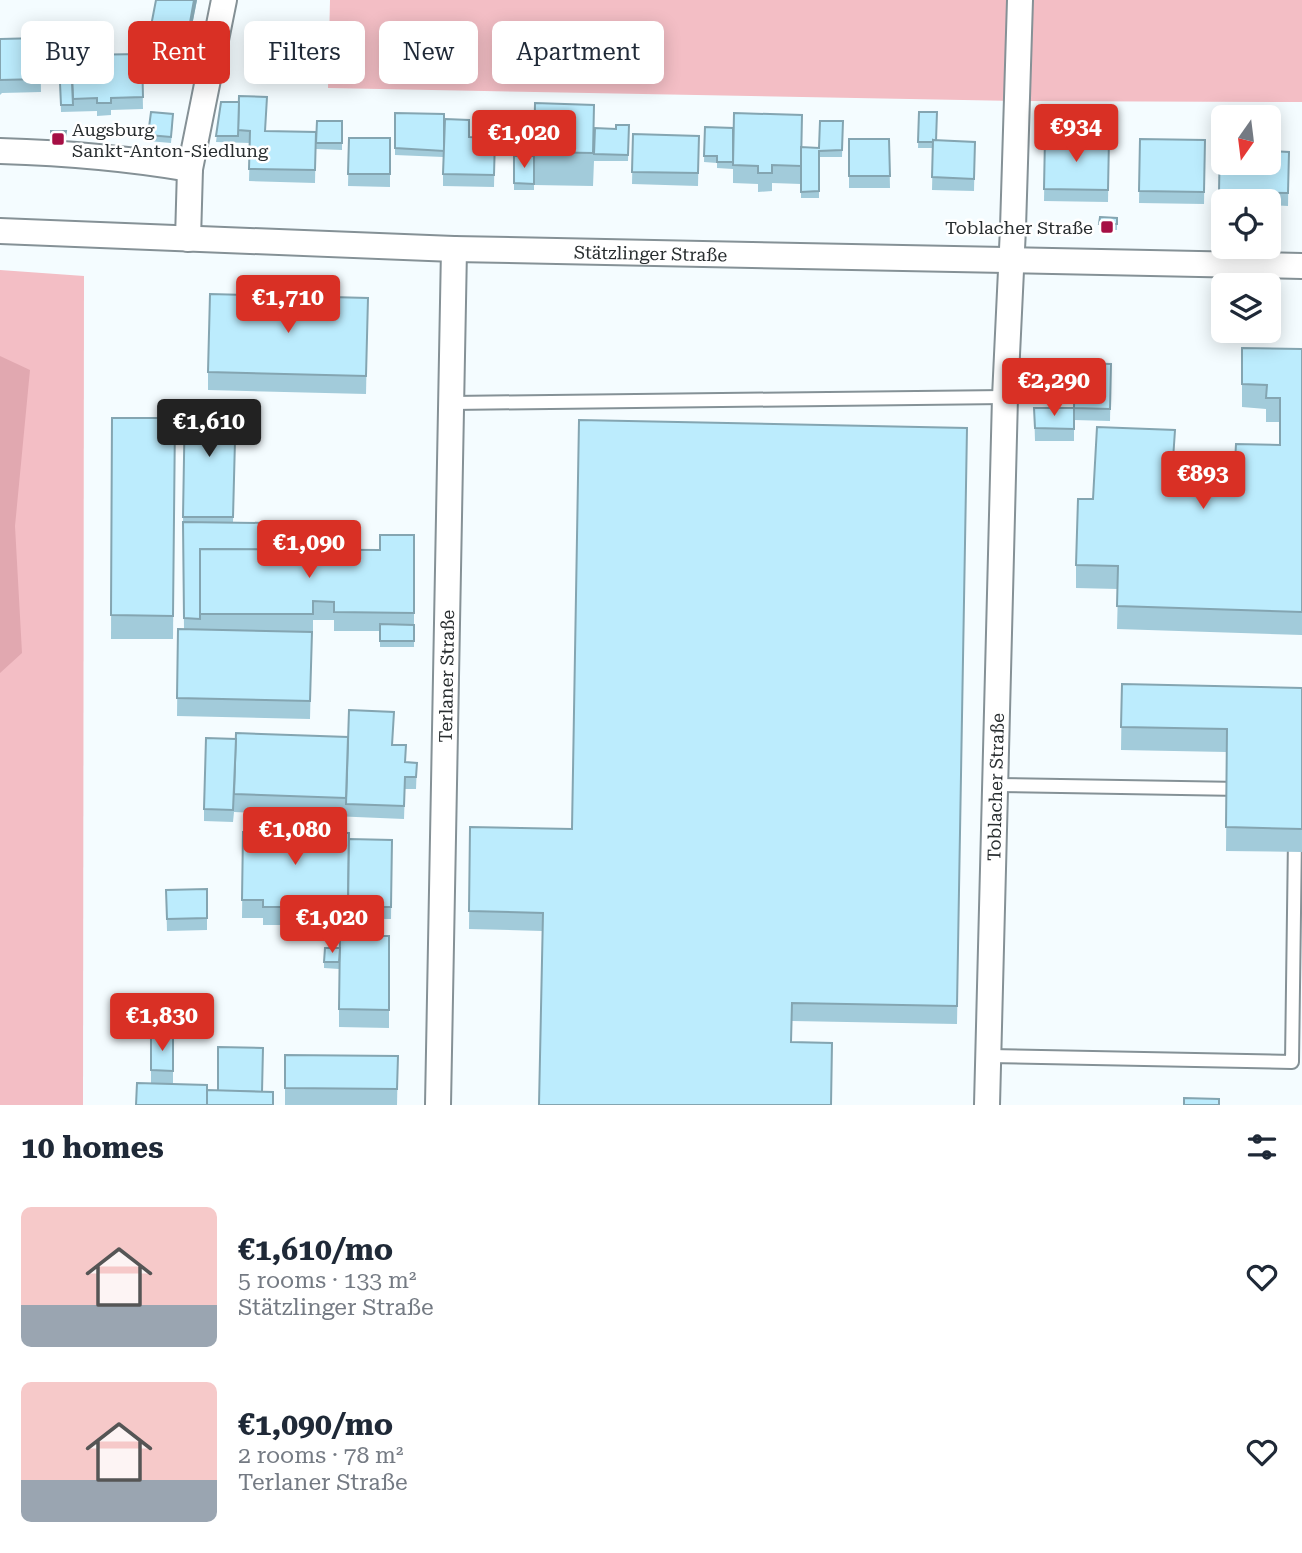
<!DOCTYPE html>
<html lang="en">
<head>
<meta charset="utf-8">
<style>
	body { margin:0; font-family:"Roboto Serif",serif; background:#f6f6f7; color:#1f2937; height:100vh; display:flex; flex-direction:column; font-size:26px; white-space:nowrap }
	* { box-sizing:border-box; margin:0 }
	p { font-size:23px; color:#747a83 }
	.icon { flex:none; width:38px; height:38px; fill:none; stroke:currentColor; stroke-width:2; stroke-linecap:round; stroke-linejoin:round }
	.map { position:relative; height:1105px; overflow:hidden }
	.drawer { display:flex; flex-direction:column; background:#fff; flex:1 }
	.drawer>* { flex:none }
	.hud { position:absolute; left:21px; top:21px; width:700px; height:63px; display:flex; gap:14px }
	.needle { width:46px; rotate:194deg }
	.controls { position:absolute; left:1211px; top:105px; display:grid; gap:14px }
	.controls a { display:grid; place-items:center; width:70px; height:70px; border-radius:10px; background:#fff; box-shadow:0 4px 18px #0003; font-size:35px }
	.price { position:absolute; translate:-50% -60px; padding:0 16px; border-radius:7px; background:#d93025; color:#fff; font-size:23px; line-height:46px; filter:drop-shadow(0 2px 4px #0008) }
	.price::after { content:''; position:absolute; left:50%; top:42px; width:21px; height:16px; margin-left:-10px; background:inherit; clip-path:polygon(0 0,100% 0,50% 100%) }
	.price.current { background:#222; color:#fff }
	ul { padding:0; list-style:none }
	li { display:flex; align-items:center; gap:21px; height:175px; padding:0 21px }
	li span { display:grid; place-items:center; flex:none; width:196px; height:140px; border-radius:10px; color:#555 }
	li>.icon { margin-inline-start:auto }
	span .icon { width:84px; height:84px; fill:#fffc; stroke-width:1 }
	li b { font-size:30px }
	h2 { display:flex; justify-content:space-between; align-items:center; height:84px; padding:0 21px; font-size:30px }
	.chip { padding:0 24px; border-radius:10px; background:#fff; box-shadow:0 4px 18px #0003; font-size:24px; line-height:63px }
	.chip.current { background:#d93025; color:#fff }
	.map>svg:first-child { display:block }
	.green { fill:#f3bec5 }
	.forest { fill:#e1a8b0 }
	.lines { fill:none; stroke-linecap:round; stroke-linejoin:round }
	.lane-casing { stroke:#859196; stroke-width:16 }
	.street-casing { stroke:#859196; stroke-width:28 }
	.lane { stroke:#fff; stroke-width:12 }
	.street { stroke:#fff; stroke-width:24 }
	.wall { fill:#a2cbda }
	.shaded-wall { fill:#84a5b1 }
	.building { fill:#bcecfd; stroke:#84a5b1; stroke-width:2 }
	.poi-dot { fill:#a60f44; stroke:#fff; stroke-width:2.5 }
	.labels { text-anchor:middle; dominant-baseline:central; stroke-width:5; stroke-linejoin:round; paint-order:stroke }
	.poi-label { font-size:18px; fill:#292e30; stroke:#fff; text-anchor:start }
	.street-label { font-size:18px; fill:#292e30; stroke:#fff }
</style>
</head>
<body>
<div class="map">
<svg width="1302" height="1105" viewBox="0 0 1302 1105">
	<rect width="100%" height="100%" fill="#f4fcff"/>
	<g class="green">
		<polygon points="330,0 1302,0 1302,102 1017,101 328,88"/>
		<polygon points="0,270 84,276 83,1105 0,1105"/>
	</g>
	<polygon class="forest" points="0,356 30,370 15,526 22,653 0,673"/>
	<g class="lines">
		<g class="lane-casing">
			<g id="lane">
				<polyline points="452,403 1005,397"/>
				<polyline points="996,785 1241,789"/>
				<polyline points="989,1056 1292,1062 1295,838"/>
			</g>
		</g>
		<g class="street-casing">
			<g id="street">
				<path d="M0 151C65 153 127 158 190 169"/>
				<path id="s1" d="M0 231 454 249 1302 266"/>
				<polyline points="188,239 190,169 224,0"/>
				<path id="s2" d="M438 1105 454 249"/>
				<path id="s3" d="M987 1105 1005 397 1013 228 1020 0"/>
			</g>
		</g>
		<use href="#lane" class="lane"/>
		<use href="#street" class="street"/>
	</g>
	<g class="wall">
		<polygon points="197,0 188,46 177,44 174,66 148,63 148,34 151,34 151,26"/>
		<polygon points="40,38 41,92 2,93 0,95 0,39"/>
		<polygon points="142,54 143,109 111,110 111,115 97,116 97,111 61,112 60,83 72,83 76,76"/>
		<polygon points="221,102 266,131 316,132 315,183 249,181 250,143 216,142"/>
		<polygon points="535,103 594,137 629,125 628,161 594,161 593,186 534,185 534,183 534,190 514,190 514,156 534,156"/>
		<polygon points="919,112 936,141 975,142 974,191 932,190 933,148 918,148"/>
		<polygon points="395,113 444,120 469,137 495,138 494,187 443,186 443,157 395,155"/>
		<polygon points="173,121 171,143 148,141 148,135"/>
		<polygon points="317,121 342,121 342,150 316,149"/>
		<polygon points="843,121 842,157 819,157 819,198 801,198 801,180 801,184 772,183 772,191 758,192 758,184 733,183 733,169 717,168 717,163 704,162 705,127 802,147 819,148"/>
		<polygon points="51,131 66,131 65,144 51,143"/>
		<polygon points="633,134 699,136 698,186 632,184"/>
		<polygon points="1045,137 1109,139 1108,202 1044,201"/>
		<polygon points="349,138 390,138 390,187 348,186"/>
		<polygon points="849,139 889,139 890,188 849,188"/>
		<polygon points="1140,139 1205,140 1204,204 1139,203"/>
		<polygon points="1220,139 1223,163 1289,152 1288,206 1269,205 1269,201 1223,201 1223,205 1219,204"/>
		<polygon points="1100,217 1117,218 1117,230 1099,230"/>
		<polygon points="368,298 366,394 208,390 208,372"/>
		<polygon points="1242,348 1302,349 1302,635 1117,629 1118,589 1076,588 1076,565 1093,499 1174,460 1235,462 1280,445 1280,422 1266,422 1266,409 1242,407"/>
		<polygon points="1075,363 1111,364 1110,421 1074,420"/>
		<polygon points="185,400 236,402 233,522 265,550 380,550 414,535 414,647 380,647 380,631 334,631 334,620 313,620 313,632 312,632 310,719 177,716 178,629 184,630 183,522"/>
		<polygon points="1034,408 1074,408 1074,441 1035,441"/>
		<polygon points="112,418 175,418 173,639 111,639"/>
		<polygon points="967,428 957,1024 792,1021 791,1042 832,1105 542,931 469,929 470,827 572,829"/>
		<polygon points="1122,684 1302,688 1302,852 1226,851 1227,752 1121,750"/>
		<polygon points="236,739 393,745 406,762 417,763 416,789 405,789 404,819 234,812 233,822 204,821 204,809"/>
		<polygon points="243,832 349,839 392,840 391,919 288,918 288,925 263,925 263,918 242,918"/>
		<polygon points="207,889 207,930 167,931 166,890"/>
		<polygon points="389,936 389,1028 339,1027 339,969 324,968 324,962 340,948"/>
		<rect x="151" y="1035" width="22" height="48"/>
		<polygon points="285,1055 398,1056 397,1105 285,1105"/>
	</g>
	<polygon class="shaded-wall" points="194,0 197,0 188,46 188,34"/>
	<g class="building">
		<polygon points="156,0 194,0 188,34 151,26"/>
		<polygon points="148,34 177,38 174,60 148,57"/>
		<polygon points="40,38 41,79 0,80 0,39"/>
		<polygon points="142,54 143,97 111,98 111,103 97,103 97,98 73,99 72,76 76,76 76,55"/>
		<polygon points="72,82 73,105 61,105 60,83"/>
		<polygon points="239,96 267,97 265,131 316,132 315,170 249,169 250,131 238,130"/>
		<polygon points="221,102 239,102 238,136 216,136"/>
		<polygon points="535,103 594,105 593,153 534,152"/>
		<polygon points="151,112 173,114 171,137 148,135"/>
		<polygon points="919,112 937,112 936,141 933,140 933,142 918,142"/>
		<polygon points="395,113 444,114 444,151 395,148"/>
		<polygon points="734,113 802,115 801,166 772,165 772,173 758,173 758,166 733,165"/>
		<polygon points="445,119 469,120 469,137 495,138 494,175 443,174"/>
		<polygon points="317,121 342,121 342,143 316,143"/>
		<polygon points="820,121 843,121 842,150 819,151 819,191 801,192 801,147 819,148"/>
		<polygon points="616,125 629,125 628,155 594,154 595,128 616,129"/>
		<polygon points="705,127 733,128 733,162 717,162 717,156 704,156"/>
		<polygon points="51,131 66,131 65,137 51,137"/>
		<polygon points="633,134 699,136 698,173 632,172"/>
		<polygon points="1045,137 1109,139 1108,190 1044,189"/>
		<polygon points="349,138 390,138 390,174 348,174"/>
		<polygon points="849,139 889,139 890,176 849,176"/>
		<polygon points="1140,139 1205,140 1204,192 1139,191"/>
		<polygon points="1220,139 1223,139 1223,163 1269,163 1269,151 1289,152 1288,193 1219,192"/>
		<polygon points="933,140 975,142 974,179 932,177"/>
		<polygon points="514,156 534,156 534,184 514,183"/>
		<polygon points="1100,217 1117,218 1117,224 1099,224"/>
		<polygon points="210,294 368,298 366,376 208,372"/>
		<polygon points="1242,348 1302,349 1302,612 1117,606 1118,566 1076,565 1078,499 1093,499 1097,427 1175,430 1173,460 1235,462 1236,444 1280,445 1280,398 1266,398 1267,385 1242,384"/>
		<polygon points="1075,363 1111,364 1110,409 1074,408"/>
		<polygon points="185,400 236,402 233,517 183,517"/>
		<polygon points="1034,408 1074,408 1074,429 1035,428"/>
		<polygon points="112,418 175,418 173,616 111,615"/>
		<polygon points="579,420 967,428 957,1006 792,1003 791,1042 832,1043 831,1105 539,1105 543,913 469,911 470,827 572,829"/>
		<polygon points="183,522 265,523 265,550 200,549 200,619 184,618"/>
		<polygon points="380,535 414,535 414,613 334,612 334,602 313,601 313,614 200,614 200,549 380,550"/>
		<polygon points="380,624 414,625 414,641 380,641"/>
		<polygon points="178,629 312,632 310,701 177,698"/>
		<polygon points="1122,684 1302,688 1302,829 1226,827 1227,729 1121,727"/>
		<polygon points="349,710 394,712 392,745 406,745 405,762 417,763 416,777 405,777 404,806 346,804"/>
		<polygon points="236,733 348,737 346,798 234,794"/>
		<polygon points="206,738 236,739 233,810 204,809"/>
		<polygon points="243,832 349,833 348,901 288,900 288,907 263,907 263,900 242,900"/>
		<polygon points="349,839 392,840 391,907 348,907"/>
		<polygon points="207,889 207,918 167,919 166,890"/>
		<polygon points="340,936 389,936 389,1010 339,1009"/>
		<polygon points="325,948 340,948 339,962 324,962"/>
		<polygon points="151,1035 173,1035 173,1071 151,1070"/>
		<polygon points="218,1047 263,1048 262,1092 218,1091"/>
		<polygon points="285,1055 398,1056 397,1089 285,1088"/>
		<polygon points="137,1083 207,1085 207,1105 136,1105"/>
		<polygon points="207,1090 273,1092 273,1105 207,1105"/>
		<polygon points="1184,1098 1219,1099 1219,1105 1184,1105"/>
	</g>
	<g class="poi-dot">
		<rect x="51" y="132" width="14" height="14" rx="3.5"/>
		<rect x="1100" y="220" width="14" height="14" rx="3.5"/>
	</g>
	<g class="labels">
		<g class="poi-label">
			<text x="72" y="129">Augsburg<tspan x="72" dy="21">Sankt-Anton-Siedlung</tspan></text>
			<text x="1093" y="227" text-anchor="end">Toblacher Straße</text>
		</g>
		<g class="street-label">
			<text stroke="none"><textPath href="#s1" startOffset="651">Stätzlinger Straße</textPath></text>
			<text stroke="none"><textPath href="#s2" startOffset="429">Terlaner Straße</textPath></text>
			<text stroke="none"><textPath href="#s3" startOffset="318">Toblacher Straße</textPath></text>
		</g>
	</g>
</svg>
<div class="controls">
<a><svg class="needle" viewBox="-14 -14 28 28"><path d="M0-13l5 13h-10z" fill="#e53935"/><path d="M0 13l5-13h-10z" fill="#747a83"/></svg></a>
<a><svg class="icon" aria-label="locate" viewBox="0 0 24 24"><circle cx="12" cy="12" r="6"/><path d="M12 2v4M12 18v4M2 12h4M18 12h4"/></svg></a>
<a><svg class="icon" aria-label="layers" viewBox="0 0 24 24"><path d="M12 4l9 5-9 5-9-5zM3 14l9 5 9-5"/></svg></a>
</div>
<b class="price" style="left:1076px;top:164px">€934</b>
<b class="price" style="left:524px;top:170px">€1,020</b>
<b class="price" style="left:288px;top:335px">€1,710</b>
<b class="price" style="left:1054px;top:418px">€2,290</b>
<b class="price current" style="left:209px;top:459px">€1,610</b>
<b class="price" style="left:1203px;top:511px">€893</b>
<b class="price" style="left:309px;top:580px">€1,090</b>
<b class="price" style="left:295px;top:867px">€1,080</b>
<b class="price" style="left:332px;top:955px">€1,020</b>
<b class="price" style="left:162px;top:1053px">€1,830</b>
<div class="hud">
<a class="chip">Buy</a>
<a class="chip current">Rent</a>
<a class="chip">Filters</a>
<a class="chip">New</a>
<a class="chip">Apartment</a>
</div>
</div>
<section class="drawer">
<h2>10 homes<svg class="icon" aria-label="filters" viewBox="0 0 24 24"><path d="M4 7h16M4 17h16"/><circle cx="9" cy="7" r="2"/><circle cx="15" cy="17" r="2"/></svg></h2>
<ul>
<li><span style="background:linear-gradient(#f6c9c9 70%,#9aa5b1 0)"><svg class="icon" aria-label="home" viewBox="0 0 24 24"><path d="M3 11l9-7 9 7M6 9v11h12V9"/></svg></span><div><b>€1,610/mo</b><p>5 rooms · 133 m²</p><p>Stätzlinger Straße</p></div><svg class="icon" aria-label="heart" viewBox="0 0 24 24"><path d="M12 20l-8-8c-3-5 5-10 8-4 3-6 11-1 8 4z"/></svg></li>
<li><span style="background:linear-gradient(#f6c9c9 70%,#9aa5b1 0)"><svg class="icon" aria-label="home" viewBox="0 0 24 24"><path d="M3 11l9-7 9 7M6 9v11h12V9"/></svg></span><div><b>€1,090/mo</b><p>2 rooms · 78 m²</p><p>Terlaner Straße</p></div><svg class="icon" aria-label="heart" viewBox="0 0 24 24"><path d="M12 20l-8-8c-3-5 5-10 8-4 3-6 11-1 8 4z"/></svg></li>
</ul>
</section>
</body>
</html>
